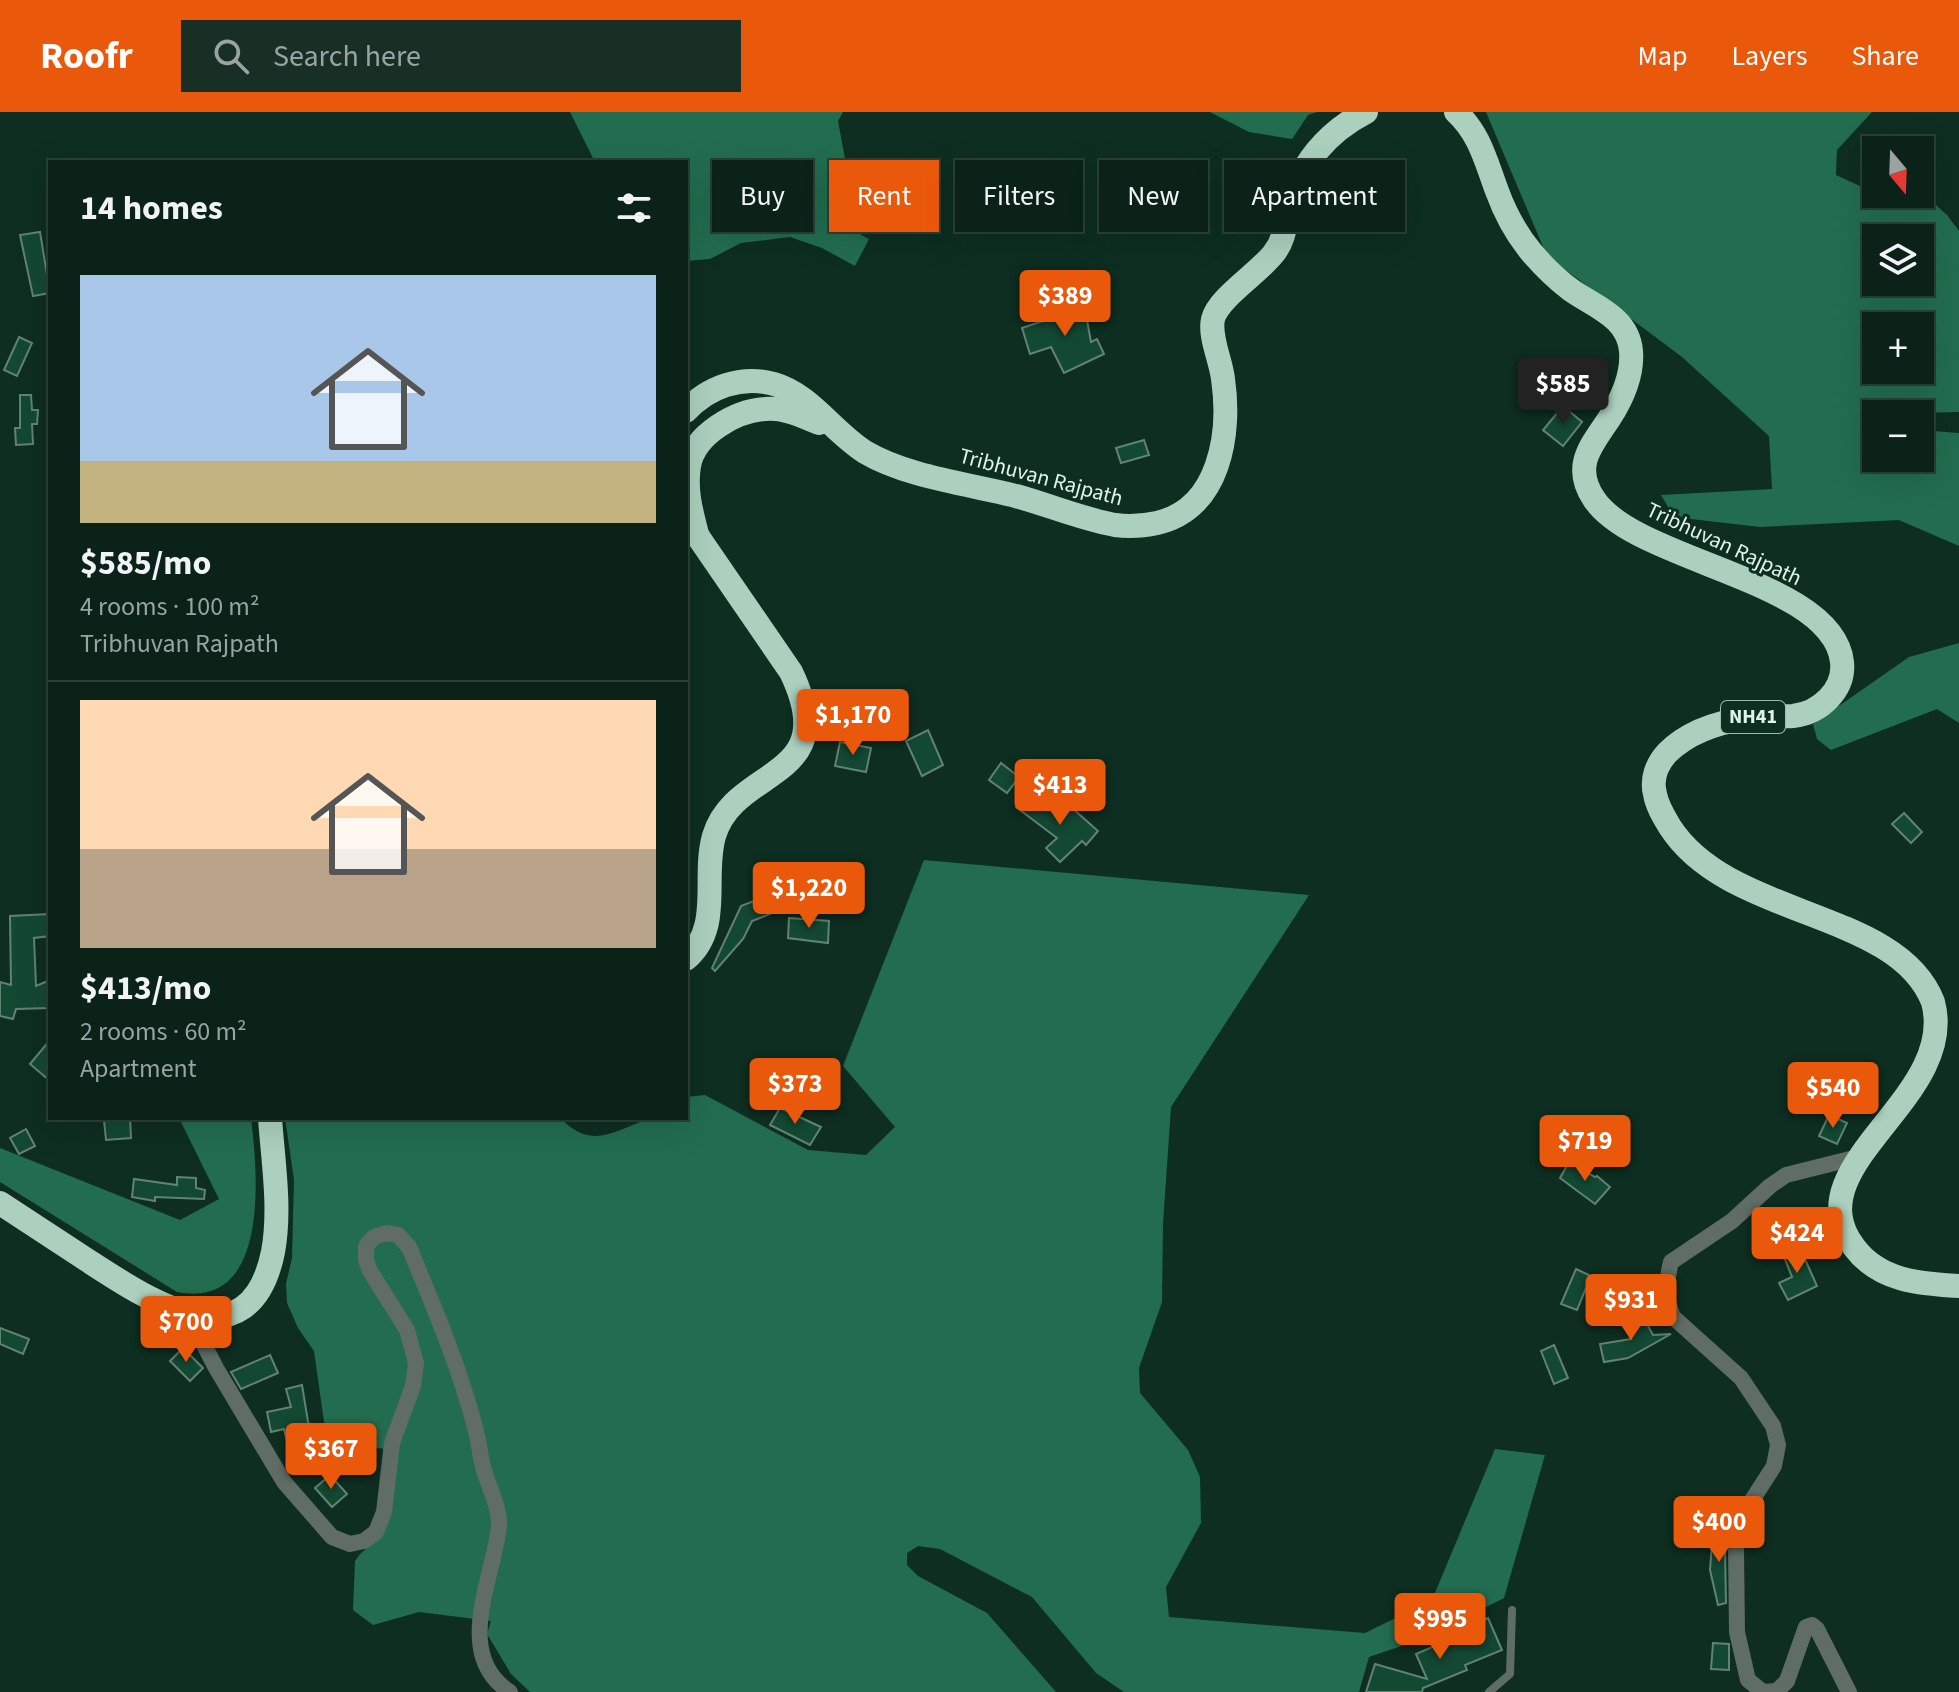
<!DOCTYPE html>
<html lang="en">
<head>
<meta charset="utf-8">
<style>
	body { margin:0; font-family:"Source Sans 3",sans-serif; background:#182f25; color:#f1f3f6; height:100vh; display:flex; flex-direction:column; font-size:30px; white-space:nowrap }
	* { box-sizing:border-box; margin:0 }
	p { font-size:26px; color:#99a4a2 }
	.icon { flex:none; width:44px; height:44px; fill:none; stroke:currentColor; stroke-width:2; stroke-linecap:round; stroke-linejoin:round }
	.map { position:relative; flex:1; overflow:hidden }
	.drawer { position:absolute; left:48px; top:48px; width:640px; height:960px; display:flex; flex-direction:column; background:#0a2218; border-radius:0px; box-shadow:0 8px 32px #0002,0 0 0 2px #2a3f37 }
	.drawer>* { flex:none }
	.banner { position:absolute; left:712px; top:48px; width:760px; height:72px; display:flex; gap:16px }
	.needle { width:52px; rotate:161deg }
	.controls { position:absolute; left:1862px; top:24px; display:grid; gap:16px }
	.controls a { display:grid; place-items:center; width:72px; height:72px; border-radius:0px; background:#0a2218; box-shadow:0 8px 32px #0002,0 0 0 2px #2a3f37; font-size:40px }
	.price { position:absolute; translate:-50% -68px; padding:0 18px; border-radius:8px; background:#ea580c; color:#fff; font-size:26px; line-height:52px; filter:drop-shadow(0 2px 4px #0008) }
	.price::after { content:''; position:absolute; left:50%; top:48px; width:24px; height:18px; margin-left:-12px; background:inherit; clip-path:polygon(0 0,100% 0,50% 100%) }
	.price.on { background:#222; color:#fff }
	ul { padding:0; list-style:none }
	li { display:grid; align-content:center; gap:16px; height:424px; padding:0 32px }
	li+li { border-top:2px solid #2a3f37 }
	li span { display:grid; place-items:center; height:248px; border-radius:0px; color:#555 }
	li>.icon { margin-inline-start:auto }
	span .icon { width:144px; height:144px; fill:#fffc; stroke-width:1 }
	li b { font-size:34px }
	h2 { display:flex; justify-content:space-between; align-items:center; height:96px; padding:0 32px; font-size:34px }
	.tag { padding:0 28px; border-radius:0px; background:#0a2218; box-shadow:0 8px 32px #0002,0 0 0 2px #2a3f37; font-size:28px; line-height:72px }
	.tag.on { background:#ea580c; color:#fff }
	header { display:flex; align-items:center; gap:48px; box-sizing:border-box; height:112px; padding:0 40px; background:#ea580c; color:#fff }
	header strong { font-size:38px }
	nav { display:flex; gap:44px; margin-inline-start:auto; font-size:28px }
	.search { width:560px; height:72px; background:#182f25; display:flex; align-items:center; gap:20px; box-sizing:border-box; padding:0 28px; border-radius:0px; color:#99a4a2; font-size:30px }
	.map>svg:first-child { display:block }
	.forest { fill:#226d4f; fill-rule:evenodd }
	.building { fill:#134833; stroke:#618372; stroke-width:2 }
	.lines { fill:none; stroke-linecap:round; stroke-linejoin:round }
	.lane { stroke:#5f6d66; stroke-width:8 }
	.street { stroke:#5f6d66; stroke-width:16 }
	.highway { stroke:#abd0bd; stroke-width:24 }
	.labels { text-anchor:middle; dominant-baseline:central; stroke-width:6; stroke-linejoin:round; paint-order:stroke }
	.shield { fill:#0d2e20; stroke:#a1b8ad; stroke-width:2 }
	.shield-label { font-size:20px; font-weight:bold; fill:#e0f3e9 }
	.street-label { font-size:22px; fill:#e0f3e9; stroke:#0d2e20 }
</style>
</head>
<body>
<header>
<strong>Roofr</strong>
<div class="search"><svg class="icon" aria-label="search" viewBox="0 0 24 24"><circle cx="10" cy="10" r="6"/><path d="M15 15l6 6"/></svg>Search here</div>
<nav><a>Map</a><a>Layers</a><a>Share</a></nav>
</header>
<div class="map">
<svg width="1959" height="1580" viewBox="0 0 1959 1580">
	<rect width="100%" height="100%" fill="#0d2e20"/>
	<g class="forest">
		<polygon points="570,0 843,0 838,9 846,52 838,84 847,115 869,127 855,154 822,136 790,125 741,131 710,147 686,149 686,50 595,50"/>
		<polygon points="1210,0 1317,0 1308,3 1292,27 1249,20"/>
		<path d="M1486 0H1872L1837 38 1836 63 1860 74 1876 75V82H1920V79L1947 103 1959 119V300L1876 302V346H1920V318L1959 321V434L1899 408 1760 415 1674 405 1661 383 1772 377 1769 324 1682 245 1547 144ZM1876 126H1920V170H1876ZM1876 214H1920V258H1876Z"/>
		<polygon points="1959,531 1959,611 1937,597 1831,638 1817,627 1813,612 1909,545"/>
		<path d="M924 748 1309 783 1171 995 1163 1112 1162 1190 1139 1256 1140 1281 1188 1338 1200 1365 1201 1411 1166 1475 1169 1505 1365 1521 1432 1488 1495 1337 1545 1343 1504 1486 1425 1526 1369 1545 1359 1580H1124L1096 1561 1032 1485 940 1437 918 1434 907 1441V1453L918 1464 987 1501 1056 1580H530L511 1562 487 1522 491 1509 419 1500 373 1513 353 1498 355 1449 360 1442 375 1429 397 1338 366 1335 326 1324 314 1239 298 1216 287 1191 286 1172 292 1146 294 1068 285 1006H560C592 1038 612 1020 648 1007 658 1004 674 1006 686 1006V985L705 983 808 1038 866 1043 895 1015 843 954Z"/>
		<path d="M179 1006H251C258 1063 270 1198 177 1180L0 1070V1036L180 1108 219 1087Z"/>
	</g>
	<g class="building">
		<polygon points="40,120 50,181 33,184 20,123"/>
		<polygon points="1084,192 1091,230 1097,227 1104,242 1064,261 1051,235 1030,242 1022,216 1061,203 1060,196"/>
		<polygon points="19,225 32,231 17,264 4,258"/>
		<polygon points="20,283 31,283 32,298 38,298 37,312 32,312 33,332 16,333 15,316 20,316"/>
		<polygon points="1563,294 1582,310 1563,334 1543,318"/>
		<polygon points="1144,328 1149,343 1121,351 1116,336"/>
		<polygon points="928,618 943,653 922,664 906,629"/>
		<polygon points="840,630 871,636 866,660 835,654"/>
		<polygon points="1001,651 1019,665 1007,681 989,668"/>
		<polygon points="1025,684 1041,695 1043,692 1063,706 1072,696 1098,719 1086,733 1082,729 1060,750 1046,736 1057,726 1016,695"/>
		<polygon points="1904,701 1922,720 1911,731 1892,712"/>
		<polygon points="769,783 775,800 752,809 743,827 715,859 712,856 741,794"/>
		<polygon points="50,802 50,824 34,826 36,874 50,868 50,896 16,897 13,907 0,904 0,870 11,873 10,804"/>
		<polygon points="789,806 829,809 828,831 788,826"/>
		<polygon points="50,928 50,969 30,952"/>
		<polygon points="780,996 821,1015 810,1033 770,1013"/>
		<polygon points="1829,1003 1847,1011 1837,1032 1819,1024"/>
		<polygon points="130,1006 131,1026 106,1028 104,1008"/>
		<polygon points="26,1017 35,1034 19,1042 10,1026"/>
		<polygon points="1569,1050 1595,1065 1597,1064 1610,1075 1595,1092 1560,1066"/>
		<polygon points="177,1065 196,1066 196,1076 205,1078 204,1087 155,1085 155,1089 132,1085 134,1067 177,1073"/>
		<polygon points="1800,1136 1817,1174 1788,1188 1779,1171 1792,1165 1783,1142"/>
		<polygon points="1576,1157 1591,1164 1577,1198 1561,1192"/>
		<polygon points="1631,1172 1646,1174 1643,1196 1628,1194"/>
		<polygon points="1643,1205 1653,1223 1671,1222 1628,1246 1604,1250 1600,1232 1631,1227 1625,1215"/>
		<polygon points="0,1216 29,1227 23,1242 0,1232"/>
		<polygon points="1554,1233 1568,1266 1554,1272 1541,1239"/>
		<polygon points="183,1236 203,1256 190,1269 170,1249"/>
		<polygon points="270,1243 278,1261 241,1277 231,1260"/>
		<polygon points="302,1273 310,1322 300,1324 302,1333 289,1337 284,1317 271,1320 267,1300 291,1295 286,1277"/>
		<polygon points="330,1363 347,1382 332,1395 315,1376"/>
		<polygon points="1713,1417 1728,1418 1725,1436 1726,1491 1718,1493 1710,1458"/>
		<polygon points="1488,1506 1502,1538 1465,1553 1467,1558 1423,1576 1422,1580 1366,1580 1375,1552 1427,1567 1416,1542 1462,1522 1460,1518"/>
		<polygon points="1713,1531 1729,1532 1729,1558 1711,1557"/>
	</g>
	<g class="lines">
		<polyline class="lane" points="1489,1580 1510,1562 1512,1498"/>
		<g class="street">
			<path d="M197 1205 200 1225 216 1256 284 1370 332 1425 350 1432 364 1429 376 1420 384 1400 392 1331 413 1274 416 1251 407 1218 370 1159 366 1148V1134L374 1125 386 1121 398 1123 409 1135C434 1195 460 1256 476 1319 479 1331 480 1343 483 1355 488 1374 500 1395 499 1414 494 1465 452 1543 510 1580"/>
			<path d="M1849 1580 1817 1517 1812 1513 1806 1515 1787 1569 1777 1579 1763 1580 1748 1568 1737 1520 1736 1436 1745 1399 1774 1354 1778 1333 1773 1314 1741 1266 1673 1205C1665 1185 1666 1170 1671 1150L1732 1109 1770 1074 1786 1063 1862 1044"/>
		</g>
		<g class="highway">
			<path d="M1456 0C1480 22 1486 50 1497 79 1505 101 1517 123 1532 141 1544 155 1556 167 1571 178 1595 195 1628 205 1631 239 1633 263 1622 287 1609 307 1591 334 1572 354 1594 387 1635 450 1833 467 1842 550 1845 578 1820 601 1793 604 1778 605 1763 603 1748 606 1719 610 1688 620 1667 641 1657 652 1651 667 1655 682 1657 694 1664 705 1670 715 1729 807 1897 797 1933 890 1959 987 1792 1053 1854 1135 1879 1169 1920 1172 1959 1174"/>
			<path d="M686 299C708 275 741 263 774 272 810 282 834 321 865 340 907 365 969 372 1016 384 1049 393 1081 407 1115 413 1129 415 1143 414 1157 411 1220 397 1231 321 1223 267 1221 248 1209 225 1213 207 1218 186 1260 160 1274 141 1285 127 1285 112 1289 96 1299 53 1327 20 1366 0"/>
			<path d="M686 407 791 560C844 670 735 653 714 724 702 766 723 815 686 847"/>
			<path d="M697 422C691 399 685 377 689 354 694 322 736 299 765 297 784 295 802 304 819 311"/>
			<path d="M0 1091C29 1110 58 1129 87 1148 147 1187 249 1257 273 1140 281 1097 273 1049 270 1006"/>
		</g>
	</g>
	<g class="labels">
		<rect class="shield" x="1721" y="589" width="64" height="32" rx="6"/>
		<g class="shield-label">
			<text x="1753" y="605">NH41</text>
		</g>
		<g class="street-label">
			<text transform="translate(1041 365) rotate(15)">Tribhuvan Rajpath</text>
			<text transform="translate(1724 432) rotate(25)">Tribhuvan Rajpath</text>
		</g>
	</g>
</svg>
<div class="controls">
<a><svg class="needle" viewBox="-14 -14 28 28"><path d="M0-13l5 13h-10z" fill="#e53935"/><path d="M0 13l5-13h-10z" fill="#99a4a2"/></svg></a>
<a><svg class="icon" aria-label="layers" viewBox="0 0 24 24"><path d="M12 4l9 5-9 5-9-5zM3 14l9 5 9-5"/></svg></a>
<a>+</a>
<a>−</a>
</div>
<b class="price" style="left:1065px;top:226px">$389</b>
<b class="price on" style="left:1563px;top:314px">$585</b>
<b class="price" style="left:853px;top:645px">$1,170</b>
<b class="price" style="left:1060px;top:715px">$413</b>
<b class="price" style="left:809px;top:818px">$1,220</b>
<b class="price" style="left:795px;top:1014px">$373</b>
<b class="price" style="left:1833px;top:1018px">$540</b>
<b class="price" style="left:1585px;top:1071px">$719</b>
<b class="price" style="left:1797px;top:1163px">$424</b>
<b class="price" style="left:1631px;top:1230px">$931</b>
<b class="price" style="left:186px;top:1252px">$700</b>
<b class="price" style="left:331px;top:1379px">$367</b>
<b class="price" style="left:1719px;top:1452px">$400</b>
<b class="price" style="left:1440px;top:1549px">$995</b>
<div class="banner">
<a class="tag">Buy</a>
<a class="tag on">Rent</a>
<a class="tag">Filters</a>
<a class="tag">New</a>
<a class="tag">Apartment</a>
</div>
<section class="drawer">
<h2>14 homes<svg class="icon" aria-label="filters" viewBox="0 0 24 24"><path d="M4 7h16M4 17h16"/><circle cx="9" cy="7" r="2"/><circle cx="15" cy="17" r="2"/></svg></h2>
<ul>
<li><span style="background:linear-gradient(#a9c7e8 75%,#c2b280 0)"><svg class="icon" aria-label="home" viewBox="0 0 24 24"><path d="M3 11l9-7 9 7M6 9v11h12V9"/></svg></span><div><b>$585/mo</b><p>4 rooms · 100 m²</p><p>Tribhuvan Rajpath</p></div></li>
<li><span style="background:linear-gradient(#ffd9b3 60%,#b9a48a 0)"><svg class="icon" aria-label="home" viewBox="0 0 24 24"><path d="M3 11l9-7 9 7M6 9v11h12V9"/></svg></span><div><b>$413/mo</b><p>2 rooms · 60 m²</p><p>Apartment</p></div></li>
</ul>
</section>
</div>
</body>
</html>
